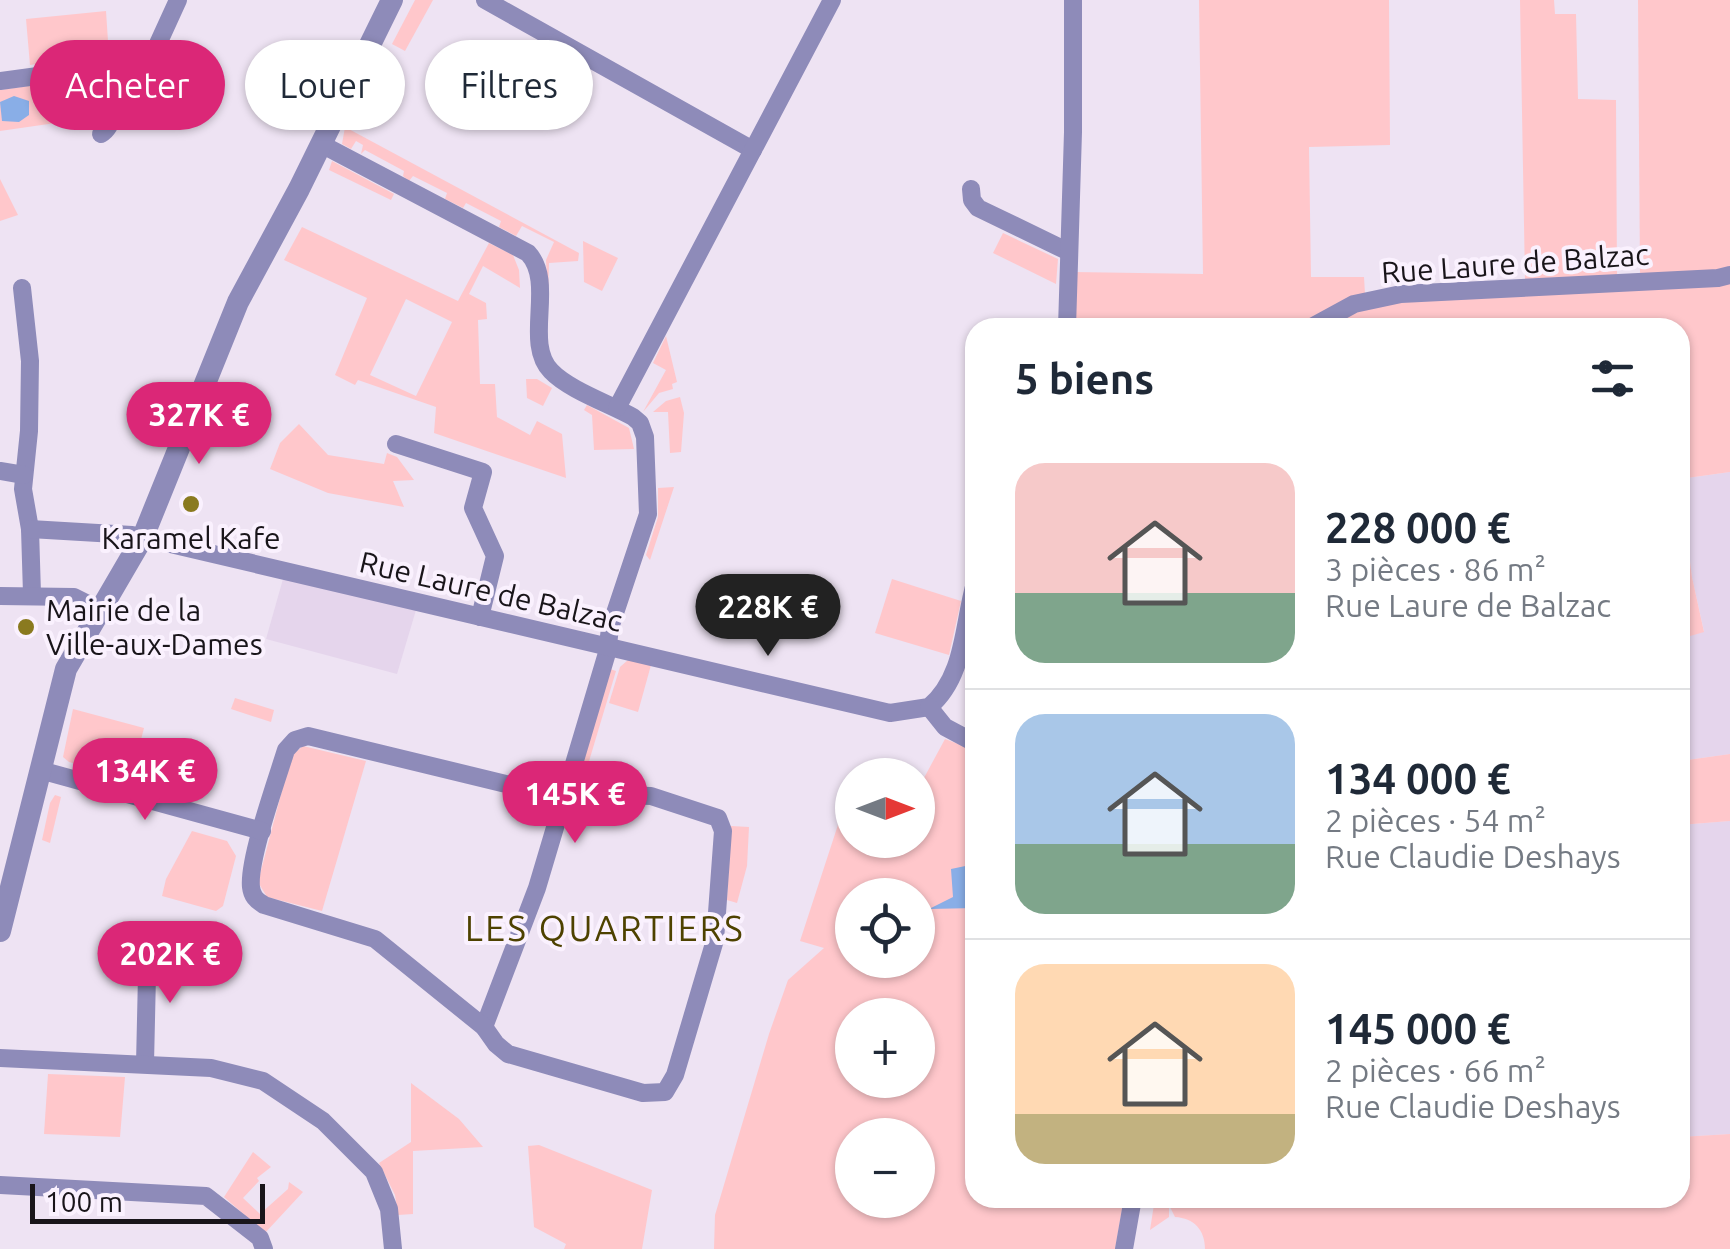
<!DOCTYPE html>
<html lang="fr">
<head>
<meta charset="utf-8">
<style>
	body { margin:0; font-family:Ubuntu,sans-serif; background:#f6f6f7; color:#1f2937; height:100vh; display:flex; flex-direction:column; font-size:38px; white-space:nowrap }
	* { box-sizing:border-box; margin:0 }
	p { font-size:32px; color:#747a83 }
	.icon { flex:none; width:55px; height:55px; fill:none; stroke:currentColor; stroke-width:2; stroke-linecap:round; stroke-linejoin:round }
	.map { position:relative; flex:1; overflow:hidden }
	.panel { position:absolute; left:965px; top:318px; width:725px; height:890px; display:flex; flex-direction:column; background:#fff; border-radius:30px; box-shadow:0 2px 8px #0004 }
	.panel>* { flex:none }
	.guide { position:absolute; left:30px; top:40px; width:785px; height:90px; display:flex; gap:20px }
	.needle { width:65px; rotate:90deg }
	.buttons { position:absolute; left:835px; top:758px; display:grid; gap:20px }
	.buttons a { display:grid; place-items:center; width:100px; height:100px; border-radius:50%; background:#fff; box-shadow:0 2px 8px #0004; font-size:50px }
	.scale { position:absolute; left:30px; bottom:25px; width:235px; box-sizing:border-box; padding-left:10px; border:5px solid #19151a; border-top:0; font-size:28px; line-height:35px; white-space:nowrap; color:#19151a; -webkit-text-stroke:8px #faf1fe; paint-order:stroke }
	.price { position:absolute; translate:-50% -85px; padding:0 22px; border-radius:35px; background:#db2777; color:#fff; font-size:32px; line-height:65px; filter:drop-shadow(0 2px 5px #0008) }
	.price::after { content:''; position:absolute; left:50%; top:60px; width:30px; height:22px; margin-left:-15px; background:inherit; clip-path:polygon(0 0,100% 0,50% 100%) }
	.price.current { background:#222; color:#fff }
	ul { padding:0; list-style:none }
	li { display:flex; align-items:center; gap:30px; height:250px; padding:0 50px }
	li+li { border-top:2px solid #e0e1e3 }
	li span { display:grid; place-items:center; flex:none; width:280px; height:200px; border-radius:30px; color:#555 }
	li>.icon { margin-inline-start:auto }
	span .icon { width:120px; height:120px; fill:#fffc; stroke-width:1 }
	li b { font-size:42px }
	h2 { display:flex; justify-content:space-between; align-items:center; height:120px; padding:0 50px; font-size:42px }
	.tag { padding:0 35px; border-radius:45px; background:#fff; box-shadow:0 2px 8px #0004; font-size:35px; line-height:90px }
	.tag.current { background:#db2777; color:#fff }
	.map>svg:first-child { display:block }
	.built { fill:#e5d5ec }
	.green { fill:#ffc7cb; fill-rule:evenodd }
	.water { fill:#89aee7 }
	.lines { fill:none; stroke-linecap:round; stroke-linejoin:round }
	.minor { stroke:#8e8bb9; stroke-width:18 }
	.tertiary { stroke:#8e8bb9; stroke-width:22 }
	.poi-dot { fill:#8a7a1f; stroke:#faf1fe; stroke-width:4 }
	.labels { text-anchor:middle; dominant-baseline:central; stroke-width:8; stroke-linejoin:round; paint-order:stroke }
	.street-label { font-size:30px; fill:#19151a; stroke:#faf1fe }
	.poi-label { font-size:30px; fill:#19151a; stroke:#faf1fe }
	.quarter-label { font-size:35px; letter-spacing:2.5px; fill:#4e4200; stroke:#faf1fe }
</style>
</head>
<body>
<div class="map">
<svg width="1730" height="1249" viewBox="0 0 1730 1249">
	<rect width="100%" height="100%" fill="#eee3f3"/>
	<g class="built">
		<polygon points="1730,472 1730,754 1680,761 1680,639 1704,631 1692,577 1680,479"/>
		<polygon points="283,579 416,610 397,674 266,639"/>
		<polygon points="1730,821 1730,1134 1680,1137 1680,825"/>
	</g>
	<g class="green">
		<polygon points="415,0 433,0 405,51 392,44"/>
		<polygon points="1199,0 1389,0 1390,145 1309,147 1311,277 1364,277 1365,294 1297,327 1074,328 1074,272 1203,274"/>
		<polygon points="1520,0 1554,0 1555,14 1576,14 1578,99 1616,100 1617,276 1525,280"/>
		<polygon points="1638,0 1730,0 1730,269 1640,275"/>
		<polygon points="106,11 108,41 79,45 79,58 30,65 26,19"/>
		<polygon points="107,75 104,116 0,131 0,90"/>
		<polygon points="345,127 579,253 578,261 549,263 548,299 546,260 554,242 522,226 516,236 499,227 501,221 466,203 463,208 445,199 447,193 413,176 409,181 403,176 404,171 365,150 361,154 363,145 356,141 351,149 342,144"/>
		<polygon points="332,161 394,194 391,200 329,170"/>
		<polygon points="0,179 18,215 0,221"/>
		<path d="M302 227 458 301 489 243 513 255 519 270 520 288 483 266 469 294 486 303 487 319 478 320 480 384H495L497 417 530 435 537 421 562 434 566 478 434 433 436 407 358 380 355 385 335 375 367 298 284 260ZM406 299 452 322 416 396 370 375Z"/>
		<polygon points="1003,233 1058,259 1056,284 993,253"/>
		<polygon points="583,241 618,258 602,291 584,282"/>
		<polygon points="1730,282 1730,472 1680,479 1680,328 1317,328 1361,305"/>
		<polygon points="666,336 677,382 672,384 673,389 659,393 643,412 666,370 653,363"/>
		<polygon points="526,379 537,379 552,388 543,406 527,398"/>
		<polygon points="680,397 684,413 681,452 670,453 668,412 653,412 666,401"/>
		<polygon points="587,405 629,428 634,449 594,450 592,415 584,410"/>
		<polygon points="299,424 328,455 384,464 387,453 397,457 414,480 393,481 404,507 328,493 270,469 280,443"/>
		<polygon points="1680,485 1692,577 1704,632 1680,639"/>
		<polygon points="674,487 650,560 646,555 658,517 658,488"/>
		<polygon points="892,579 961,601 949,655 875,633"/>
		<polygon points="628,660 651,665 638,712 609,703 620,667"/>
		<polygon points="610,669 616,671 587,768 581,766"/>
		<polygon points="235,698 274,710 271,722 231,709"/>
		<polygon points="73,709 144,728 131,778 69,762 63,757"/>
		<path d="M945 739 975 750V1198H1124L1115 1249H714L715 1215 769 1034 788 980 824 948 800 941 852 782V840H918V789ZM852 895H918V960H852ZM852 1015H918V1080H852ZM852 1135H918V1200H852Z"/>
		<polygon points="303,746 366,761 322,911 267,897 258,882 291,756"/>
		<polygon points="1730,754 1730,821 1680,825 1680,761"/>
		<polygon points="55,795 61,797 50,843 42,840 50,803"/>
		<polygon points="731,826 749,827 747,866 737,903 727,900"/>
		<polygon points="192,831 227,841 236,856 223,906 216,911 162,896 166,879"/>
		<polygon points="48,1074 125,1077 120,1137 44,1134"/>
		<polygon points="411,1083 459,1119 483,1147 413,1151 413,1214 398,1215 395,1195 379,1163 411,1142"/>
		<path d="M1730 1134V1249H1205C1205 1230 1194 1218 1175 1217L1169 1205V1217L1150 1230 1155 1198H1680V1137Z"/>
		<polygon points="539,1145 652,1190 642,1249 564,1249 566,1244 534,1227 528,1146"/>
		<polygon points="253,1152 271,1167 257,1178 259,1181 243,1198 260,1214 288,1189 289,1182 303,1192 265,1233 224,1197"/>
	</g>
	<g class="water">
		<polygon points="14,96 29,101 29,115 19,122 2,121 0,102"/>
		<polygon points="975,864 975,908 929,909 953,897 951,869"/>
	</g>
	<g class="lines">
		<g class="minor">
			<polyline points="485,0 753,150"/>
			<polyline points="0,81 141,62 157,46 178,0"/>
			<path d="M101 134C120 123 112 87 113 67"/>
			<path d="M321 144 528 253C556 283 523 342 551 371 569 390 610 404 633 417L640 423 645 437 648 514 610 628 607 653 537 888 484 1027"/>
			<polyline points="971,189 972,200 978,208 1067,251"/>
			<polyline points="22,288 30,361 29,431 23,489 30,529 32,594"/>
			<polyline points="1067,328 1073,132 1073,0"/>
			<polyline points="1310,328 1354,304 1401,294 1718,278 1730,275"/>
			<polyline points="617,408 832,0"/>
			<polyline points="396,444 483,472 473,508 495,556 480,617"/>
			<polyline points="0,471 24,475"/>
			<path d="M30 529 132 535 890 713 929 707C965 677 963 625 975 583"/>
			<polyline points="0,596 74,597 100,610"/>
			<polyline points="929,707 945,727 975,743"/>
			<path d="M308 736 539 792 651 796 718 818 723 831 715 940 675 1075 665 1092 643 1093 508 1054 496 1044 484 1027 375 939 264 905C256 900 252 896 251 887 248 860 277 779 286 750L295 740Z"/>
			<polyline points="40,770 262,831"/>
			<polyline points="140,959 147,975 145,1064"/>
			<polyline points="0,1058 211,1068 263,1081 323,1121 374,1172 389,1209 393,1249"/>
			<polyline points="0,1185 206,1196 260,1238 264,1249"/>
			<polyline points="1124,1249 1133,1198"/>
		</g>
		<polyline class="tertiary" points="0,931 66,669 143,537 238,302 299,189 392,0"/>
	</g>
	<g class="poi-dot">
		<circle cx="191" cy="504" r="10"/>
		<circle cx="26" cy="627" r="10"/>
	</g>
	<g class="labels">
		<g class="street-label">
			<text transform="translate(1515 263) rotate(-4)">Rue Laure de Balzac</text>
			<text transform="translate(491 591) rotate(13)">Rue Laure de Balzac</text>
		</g>
		<g class="poi-label">
			<text x="191" y="538">Karamel Kafe</text>
			<text x="46" y="610" text-anchor="start">Mairie de la<tspan x="46" dy="34">Ville-aux-Dames</tspan></text>
		</g>
		<g class="quarter-label">
			<text x="605" y="928">LES QUARTIERS</text>
		</g>
	</g>
</svg>
<div class="buttons">
<a><svg class="needle" viewBox="-14 -14 28 28"><path d="M0-13l5 13h-10z" fill="#e53935"/><path d="M0 13l5-13h-10z" fill="#747a83"/></svg></a>
<a><svg class="icon" aria-label="locate" viewBox="0 0 24 24"><circle cx="12" cy="12" r="6"/><path d="M12 2v4M12 18v4M2 12h4M18 12h4"/></svg></a>
<a>+</a>
<a>−</a>
</div>
<div class="scale">100 m</div>
<b class="price" style="left:199px;top:467px">327K €</b>
<b class="price current" style="left:768px;top:659px">228K €</b>
<b class="price" style="left:145px;top:823px">134K €</b>
<b class="price" style="left:575px;top:846px">145K €</b>
<b class="price" style="left:170px;top:1006px">202K €</b>
<div class="guide">
<a class="tag current">Acheter</a>
<a class="tag">Louer</a>
<a class="tag">Filtres</a>
</div>
<section class="panel">
<h2>5 biens<svg class="icon" aria-label="filters" viewBox="0 0 24 24"><path d="M4 7h16M4 17h16"/><circle cx="9" cy="7" r="2"/><circle cx="15" cy="17" r="2"/></svg></h2>
<ul>
<li><span style="background:linear-gradient(#f6c9c9 65%,#7fa58c 0)"><svg class="icon" aria-label="home" viewBox="0 0 24 24"><path d="M3 11l9-7 9 7M6 9v11h12V9"/></svg></span><div><b>228 000 €</b><p>3 pièces · 86 m²</p><p>Rue Laure de Balzac</p></div></li>
<li><span style="background:linear-gradient(#a9c7e8 65%,#7fa58c 0)"><svg class="icon" aria-label="home" viewBox="0 0 24 24"><path d="M3 11l9-7 9 7M6 9v11h12V9"/></svg></span><div><b>134 000 €</b><p>2 pièces · 54 m²</p><p>Rue Claudie Deshays</p></div></li>
<li><span style="background:linear-gradient(#ffd9b3 75%,#c2b280 0)"><svg class="icon" aria-label="home" viewBox="0 0 24 24"><path d="M3 11l9-7 9 7M6 9v11h12V9"/></svg></span><div><b>145 000 €</b><p>2 pièces · 66 m²</p><p>Rue Claudie Deshays</p></div></li>
</ul>
</section>
</div>
</body>
</html>
